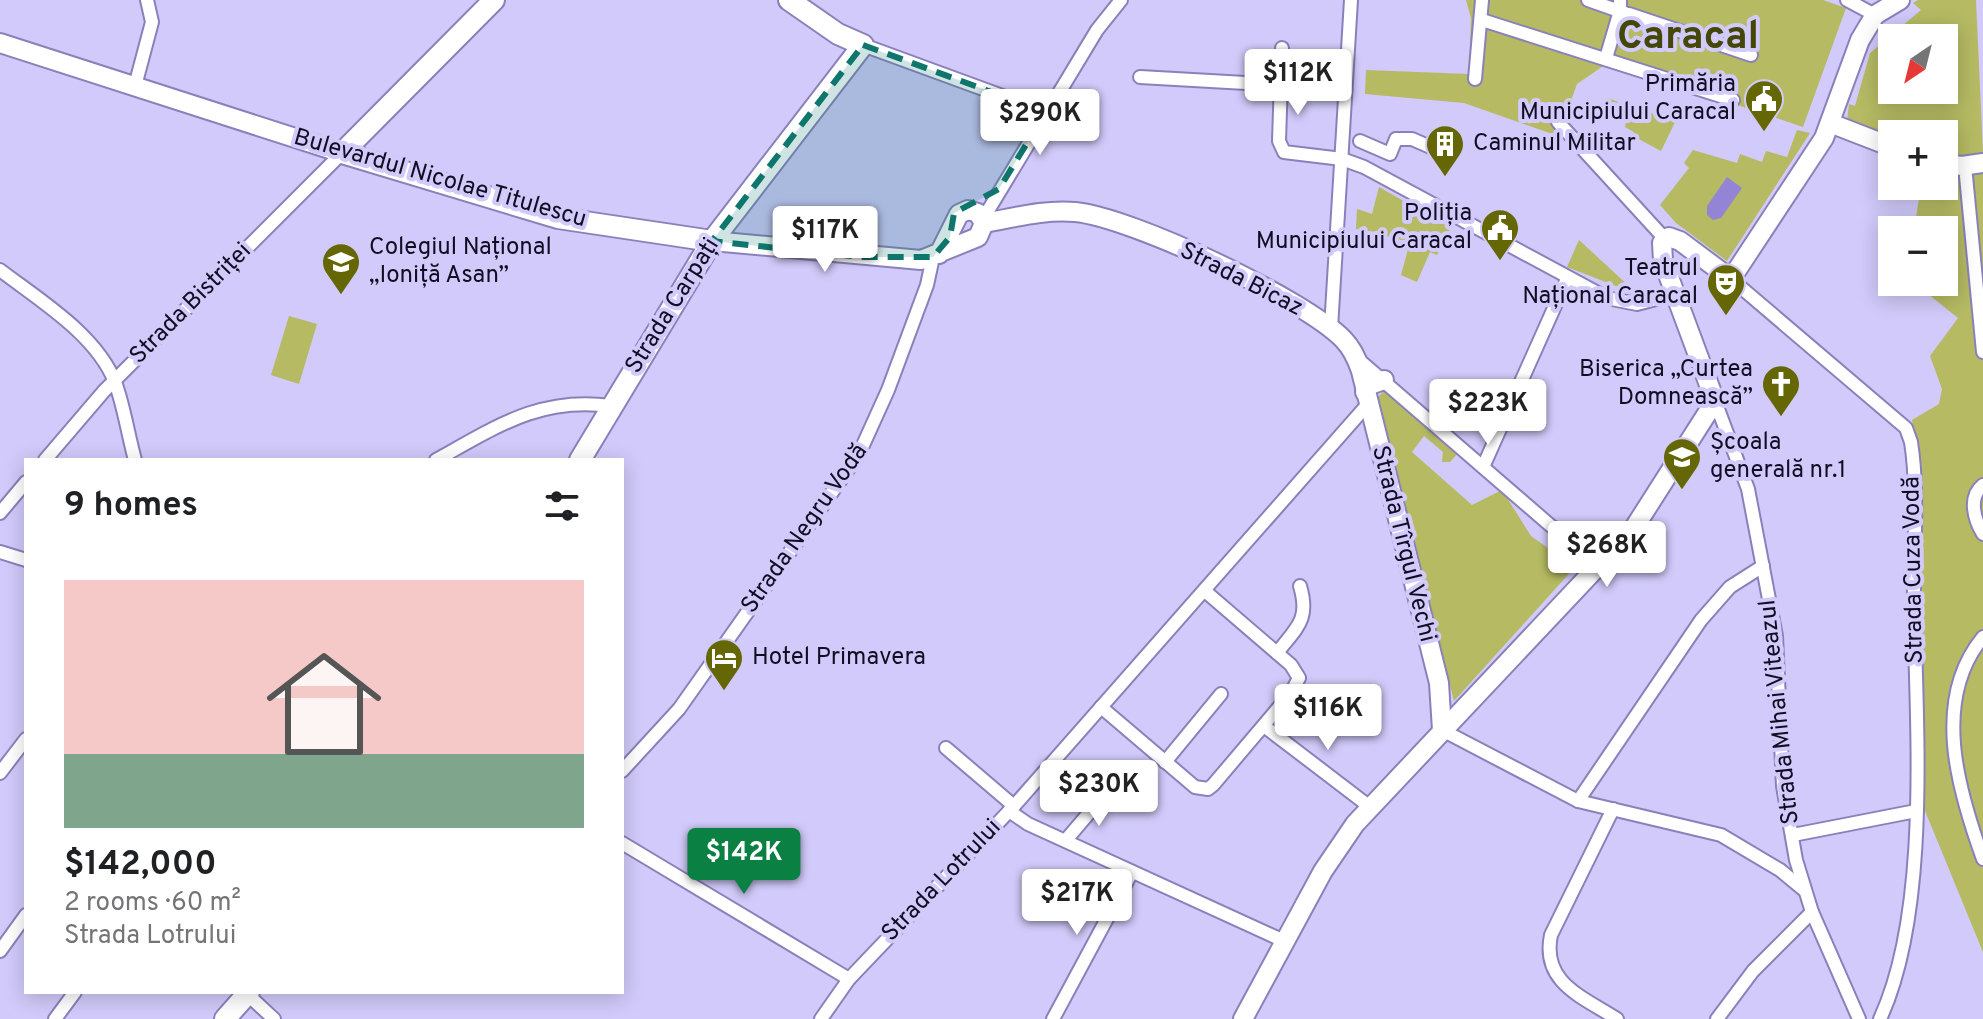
<!DOCTYPE html>
<html lang="en">
<head>
<meta charset="utf-8">
<style>
	body { margin:0; font-family:Overpass,sans-serif; background:#f2f2f2; color:#202124; height:100vh; display:flex; flex-direction:column; font-size:30px; white-space:nowrap }
	* { box-sizing:border-box; margin:0 }
	p { font-size:26px; color:#757577 }
	.icon { flex:none; width:44px; height:44px; fill:none; stroke:currentColor; stroke-width:2; stroke-linecap:round; stroke-linejoin:round }
	.map { position:relative; flex:1; overflow:hidden }
	.details { position:absolute; left:24px; top:458px; width:600px; height:536px; display:flex; flex-direction:column; background:#fff; border-radius:0px; box-shadow:0 4px 20px #0003 }
	.details>* { flex:none }
	.needle { width:52px; rotate:215deg }
	.controls { position:absolute; left:1878px; top:24px; display:grid; gap:16px }
	.controls a { display:grid; place-items:center; width:80px; height:80px; border-radius:0px; background:#fff; box-shadow:0 4px 20px #0003; font-size:40px }
	.price { position:absolute; translate:-50% -68px; padding:0 18px; border-radius:8px; background:#fff; color:#222; font-size:26px; line-height:52px; filter:drop-shadow(0 2px 4px #0008) }
	.price::after { content:''; position:absolute; left:50%; top:48px; width:24px; height:18px; margin-left:-12px; background:inherit; clip-path:polygon(0 0,100% 0,50% 100%) }
	.price.current { background:#0b8043; color:#fff }
	ul { padding:0; list-style:none }
	li { display:grid; align-content:center; gap:16px; height:424px; padding:0 40px }
	li+li { border-top:2px solid #e0e0e0 }
	li span { display:grid; place-items:center; height:248px; border-radius:0px; color:#555 }
	li>.icon { margin-inline-start:auto }
	span .icon { width:144px; height:144px; fill:#fffc; stroke-width:1 }
	li b { font-size:34px }
	h2 { display:flex; justify-content:space-between; align-items:center; height:96px; padding:0 40px; font-size:34px }
	.map>svg:first-child { display:block }
	.green { fill:#b5ba63; fill-rule:evenodd }
	.water { fill:#9484d6 }
	.lines { fill:none; stroke-linecap:round; stroke-linejoin:round }
	.street-casing { stroke:#8b81ba; stroke-width:16 }
	.secondary-casing { stroke:#8b81ba; stroke-width:22 }
	.primary-casing { stroke:#8b81ba; stroke-width:24 }
	.street { stroke:#fff; stroke-width:12 }
	.secondary { stroke:#fff; stroke-width:18 }
	.primary { stroke:#fff; stroke-width:20 }
	.marked { fill:#0f766e; fill-opacity:0.2; stroke:#0f766e; stroke-width:6; stroke-dasharray:16 10; stroke-linejoin:round }
	.labels { text-anchor:middle; dominant-baseline:central; stroke-width:8; stroke-linejoin:round; paint-order:stroke }
	.poi-label { font-size:24px; fill:#120d22; stroke:#d1cafa; text-anchor:end }
	.street-label { font-size:24px; fill:#120d22; stroke:#d1cafa }
	.town-label { font-size:40px; font-weight:bold; fill:#454708; stroke:#d1cafa }
</style>
</head>
<body>
<div class="map">
<svg width="1983" height="1019" viewBox="0 0 1983 1019">
	<rect width="100%" height="100%" fill="#d1cafa"/>
	<g class="green">
		<polygon points="1466,0 1823,0 1846,8 1803,127 1609,62 1577,84 1558,136 1464,103 1365,94 1366,70 1469,74 1471,18"/>
		<path d="M1918 0H1976L1983 153 1959 159 1944 154V134H1892V139L1847 122 1849 104 1855 106 1870 53 1921 10 1913 3ZM1892 38H1944V90H1892Z"/>
		<polygon points="1607,98 1663,117 1666,112 1677,118 1661,151 1633,136 1634,132 1625,127 1627,115 1616,111 1612,119 1605,110"/>
		<polygon points="1797,130 1810,133 1727,261 1676,223 1660,205 1689,168 1684,163 1693,150 1737,163 1740,154 1762,162 1766,151 1787,157"/>
		<polygon points="1944,172 1983,173 1983,952 1923,806 1916,446 1912,420 1939,404 1942,389 1930,356 1958,318 1913,282 1944,282 1944,230 1914,230 1921,186 1944,186"/>
		<polygon points="1379,187 1451,228 1437,255 1430,252 1417,282 1401,275 1410,242 1356,229 1357,209 1372,214"/>
		<polygon points="1579,240 1631,288 1616,286 1567,267"/>
		<polygon points="289,316 317,324 299,384 271,375"/>
		<polygon points="1386,389 1459,452 1450,462 1442,462 1443,452 1424,436 1412,452 1472,505 1502,490 1531,536 1575,567 1454,701 1377,398"/>
	</g>
	<polygon class="water" points="1727,177 1742,188 1721,218 1713,220 1707,215 1707,206"/>
	<g class="lines">
		<g class="street-casing">
			<g id="street">
				<polyline points="1588,0 1625,13"/>
				<polyline points="1847,0 1875,15"/>
				<polyline points="1629,14 1751,55"/>
				<polyline points="1482,20 1733,100"/>
				<polyline points="863,45 1046,112"/>
				<polyline points="1282,48 1279,141 1284,152 1342,159 1364,167 1607,298 1637,304 1675,294"/>
				<polyline points="1606,58 1620,11 1620,0"/>
				<polyline points="1140,77 1280,85"/>
				<polyline points="1475,79 1482,0"/>
				<polyline points="135,86 152,22 147,0"/>
				<polyline points="1558,122 1665,239"/>
				<polyline points="1360,141 1390,154 1396,139 1412,139 1435,149"/>
				<polyline points="1966,176 1983,352"/>
				<polyline points="983,219 1097,30 1121,0"/>
				<path d="M0 270C39 300 96 334 115 382 124 406 128 435 135 460"/>
				<path d="M1731 279 1906 428 1911 442C1919 493 1913 550 1914 601 1916 722 1931 909 1880 1019"/>
				<polyline points="1331,328 1351,0"/>
				<polyline points="1359,360 1551,526 1581,545 1610,555"/>
				<polyline points="1715,401 1748,489 1776,636 1783,786 1796,860 1812,912 1859,1019"/>
				<polyline points="45,460 104,391 342,153"/>
				<path d="M436 460C496 427 540 396 611 406"/>
				<polyline points="1483,467 1567,279"/>
				<path d="M1983 485C1968 497 1974 519 1983 534"/>
				<polyline points="0,513 26,482"/>
				<polyline points="0,552 26,560"/>
				<path d="M1983 637C1931 700 1958 790 1983 859"/>
				<path d="M1277 653C1297 627 1310 620 1300 586"/>
				<polyline points="1101,707 1195,787 1208,789 1213,785 1291,693 1299,678 1291,665 1206,592"/>
				<polyline points="1264,726 1370,807"/>
				<polyline points="1442,730 1578,801 1721,835 1780,870 1803,889"/>
				<polyline points="946,748 1014,806"/>
				<polyline points="1165,762 1221,694"/>
				<polyline points="622,771 679,709 859,454 888,390 927,285 933,257"/>
				<polyline points="0,773 26,739"/>
				<polyline points="1578,801 1701,620 1730,587 1763,566"/>
				<path d="M1613 809 1551 935C1541 983 1583 997 1617 1019"/>
				<polyline points="1009,811 1028,824 1284,941"/>
				<polyline points="1793,835 1916,811"/>
				<polyline points="1066,840 1106,793"/>
				<polyline points="622,843 849,979"/>
				<polyline points="0,951 26,915"/>
				<polyline points="247,994 274,1019"/>
				<polyline points="55,1019 75,992"/>
				<polyline points="821,1019 849,979 1014,806 1368,404"/>
				<polyline points="1053,1019 1132,872"/>
				<polyline points="1717,1019 1753,971 1812,912"/>
			</g>
		</g>
		<g class="secondary-casing">
			<g id="secondary">
				<polyline points="0,43 342,153"/>
				<polyline points="1830,123 1892,147"/>
				<polyline points="1944,164 1962,166 1983,163"/>
				<path d="M984 223C1013 218 1045 209 1075 212 1131 217 1304 299 1343 339 1352 348 1357 359 1361 371L1439 683 1442 730"/>
				<polyline points="712,241 921,260 978,237 984,223 978,213 968,210 959,214 939,254"/>
				<polyline points="1365,392 1370,385 1384,380"/>
				<polyline points="1243,1019 1323,871 1355,824 1634,528 1715,401 1663,261 1662,243 1669,237 1680,241 1731,279 1824,138 1860,40 1875,15 1900,0"/>
			</g>
		</g>
		<g class="primary-casing">
			<g id="primary">
				<polyline points="494,0 342,153 558,218 712,241"/>
				<polyline points="580,460 712,241 863,45 838,34 789,0"/>
				<polyline points="225,1019 249,992"/>
			</g>
		</g>
		<use href="#street" class="street"/>
		<use href="#secondary" class="secondary"/>
		<use href="#primary" class="primary"/>
	</g>
	<path class="marked" d="M863 45 1046 112 999 189 954 213 950 237 933 257H861L712 241Z"/>
	<defs>
		<g id="civic-pin" transform="scale(2)"><path d="M0 17L-7.5 6A9.5 9.5 0 1 1 7.5 6Z" fill="#646704" stroke="#d1cafa"/><path d="M-.6-6.5H3V-4.5H.6V-3L4-1V1h2V6H-6V1h2V-1L-.6-3ZM-1.2 2.5V6h2.4V2.5Z" fill="#fff"/></g>
		<g id="building-pin" transform="scale(2)"><path d="M0 17L-7.5 6A9.5 9.5 0 1 1 7.5 6Z" fill="#646704" stroke="#d1cafa"/><path d="M-4-6H4V6H1V3H-1V6H-4ZM-2.5-4.3h1.7v1.8h-1.7ZM.8-4.3h1.7v1.8H.8ZM-2.5-1h1.7V.8h-1.7ZM.8-1h1.7V.8H.8Z" fill="#fff"/></g>
		<g id="school-pin" transform="scale(2)"><path d="M0 17L-7.5 6A9.5 9.5 0 1 1 7.5 6Z" fill="#646704" stroke="#d1cafa"/><path d="M0-5L7-2L0 1L-7-2ZM-4 1L0 2.5L4 1V4Q0 6-4 4Z" fill="#fff"/></g>
		<g id="theatre-pin" transform="scale(2)"><path d="M0 17L-7.5 6A9.5 9.5 0 1 1 7.5 6Z" fill="#646704" stroke="#d1cafa"/><path d="M-5-5.5Q0-4 5-5.5V0Q5 5 0 6Q-5 5-5 0ZM-3.3-2.5H-1v1.5H-3.3ZM1-2.5H3.3v1.5H1ZM-2.8 1Q0 5.5 2.8 1Z" fill="#fff"/></g>
		<g id="church-pin" transform="scale(2)"><path d="M0 17L-7.5 6A9.5 9.5 0 1 1 7.5 6Z" fill="#646704" stroke="#d1cafa"/><path d="M-1.2-6h2.4v3.5h3.3v2.4h-3.3V6h-2.4V-.1h-3.3v-2.4h3.3Z" fill="#fff"/></g>
		<g id="hotel-pin" transform="scale(2)"><path d="M0 17L-7.5 6A9.5 9.5 0 1 1 7.5 6Z" fill="#646704" stroke="#d1cafa"/><path d="M-6-4.5h1.5V1H6V5H4.5V3h-9V5H-6ZM-4 0a1.8 1.8 0 1 1 3.6 0ZM.5 0V-2.5h3Q6-2.5 6 0Z" fill="#fff"/></g>
	</defs>
	<g fill-rule="evenodd">
		<use href="#civic-pin" x="1764" y="99"/>
		<use href="#building-pin" x="1445" y="144"/>
		<use href="#civic-pin" x="1500" y="228"/>
		<use href="#school-pin" x="341" y="262"/>
		<use href="#theatre-pin" x="1726" y="283"/>
		<use href="#church-pin" x="1781" y="384"/>
		<use href="#school-pin" x="1682" y="457"/>
		<use href="#hotel-pin" x="724" y="658"/>
	</g>
	<g class="labels">
		<g class="poi-label">
			<text x="1736" y="85">Primăria<tspan x="1736" dy="28">Municipiului Caracal</tspan></text>
			<text x="1473" y="144" text-anchor="start">Caminul Militar</text>
			<text x="1472" y="214">Poliția<tspan x="1472" dy="28">Municipiului Caracal</tspan></text>
			<text x="369" y="248" text-anchor="start">Colegiul Național<tspan x="369" dy="28">„Ioniță Asan”</tspan></text>
			<text x="1698" y="269">Teatrul<tspan x="1698" dy="28">Național Caracal</tspan></text>
			<text x="1753" y="370">Biserica „Curtea<tspan x="1753" dy="28">Domnească”</tspan></text>
			<text x="1710" y="443" text-anchor="start">Școala<tspan x="1710" dy="28">generală nr.1</tspan></text>
			<text x="752" y="658" text-anchor="start">Hotel Primavera</text>
		</g>
		<g class="street-label">
			<text transform="translate(440 179) rotate(16)">Bulevardul Nicolae Titulescu</text>
			<text transform="translate(1241 280) rotate(27)">Strada Bicaz</text>
			<text transform="translate(191 304) rotate(-45)">Strada Bistriței</text>
			<text transform="translate(673 306) rotate(-58)">Strada Carpați</text>
			<text transform="translate(805 529) rotate(-55)">Strada Negru Vodă</text>
			<text transform="translate(1403 544) rotate(76)">Strada Tîrgul Vechi</text>
			<text transform="translate(1914 570) rotate(-91)">Strada Cuza Vodă</text>
			<text transform="translate(1780 712) rotate(-96)">Strada Mihai Viteazul</text>
			<text transform="translate(942 881) rotate(-46)">Strada Lotrului</text>
		</g>
		<g class="town-label">
			<text x="1688" y="38">Caracal</text>
		</g>
	</g>
</svg>
<div class="controls">
<a><svg class="needle" viewBox="-14 -14 28 28"><path d="M0-13l5 13h-10z" fill="#e53935"/><path d="M0 13l5-13h-10z" fill="#757577"/></svg></a>
<a>+</a>
<a>−</a>
</div>
<b class="price" style="left:1298px;top:117px">$112K</b>
<b class="price" style="left:1040px;top:157px">$290K</b>
<b class="price" style="left:825px;top:274px">$117K</b>
<b class="price" style="left:1488px;top:447px">$223K</b>
<b class="price" style="left:1607px;top:589px">$268K</b>
<b class="price" style="left:1328px;top:752px">$116K</b>
<b class="price" style="left:1099px;top:828px">$230K</b>
<b class="price current" style="left:744px;top:896px">$142K</b>
<b class="price" style="left:1077px;top:937px">$217K</b>
<section class="details">
<h2>9 homes<svg class="icon" aria-label="filters" viewBox="0 0 24 24"><path d="M4 7h16M4 17h16"/><circle cx="9" cy="7" r="2"/><circle cx="15" cy="17" r="2"/></svg></h2>
<ul>
<li><span style="background:linear-gradient(#f6c9c9 70%,#7fa58c 0)"><svg class="icon" aria-label="home" viewBox="0 0 24 24"><path d="M3 11l9-7 9 7M6 9v11h12V9"/></svg></span><div><b>$142,000</b><p>2 rooms · 60 m²</p><p>Strada Lotrului</p></div></li>
</ul>
</section>
</div>
</body>
</html>
